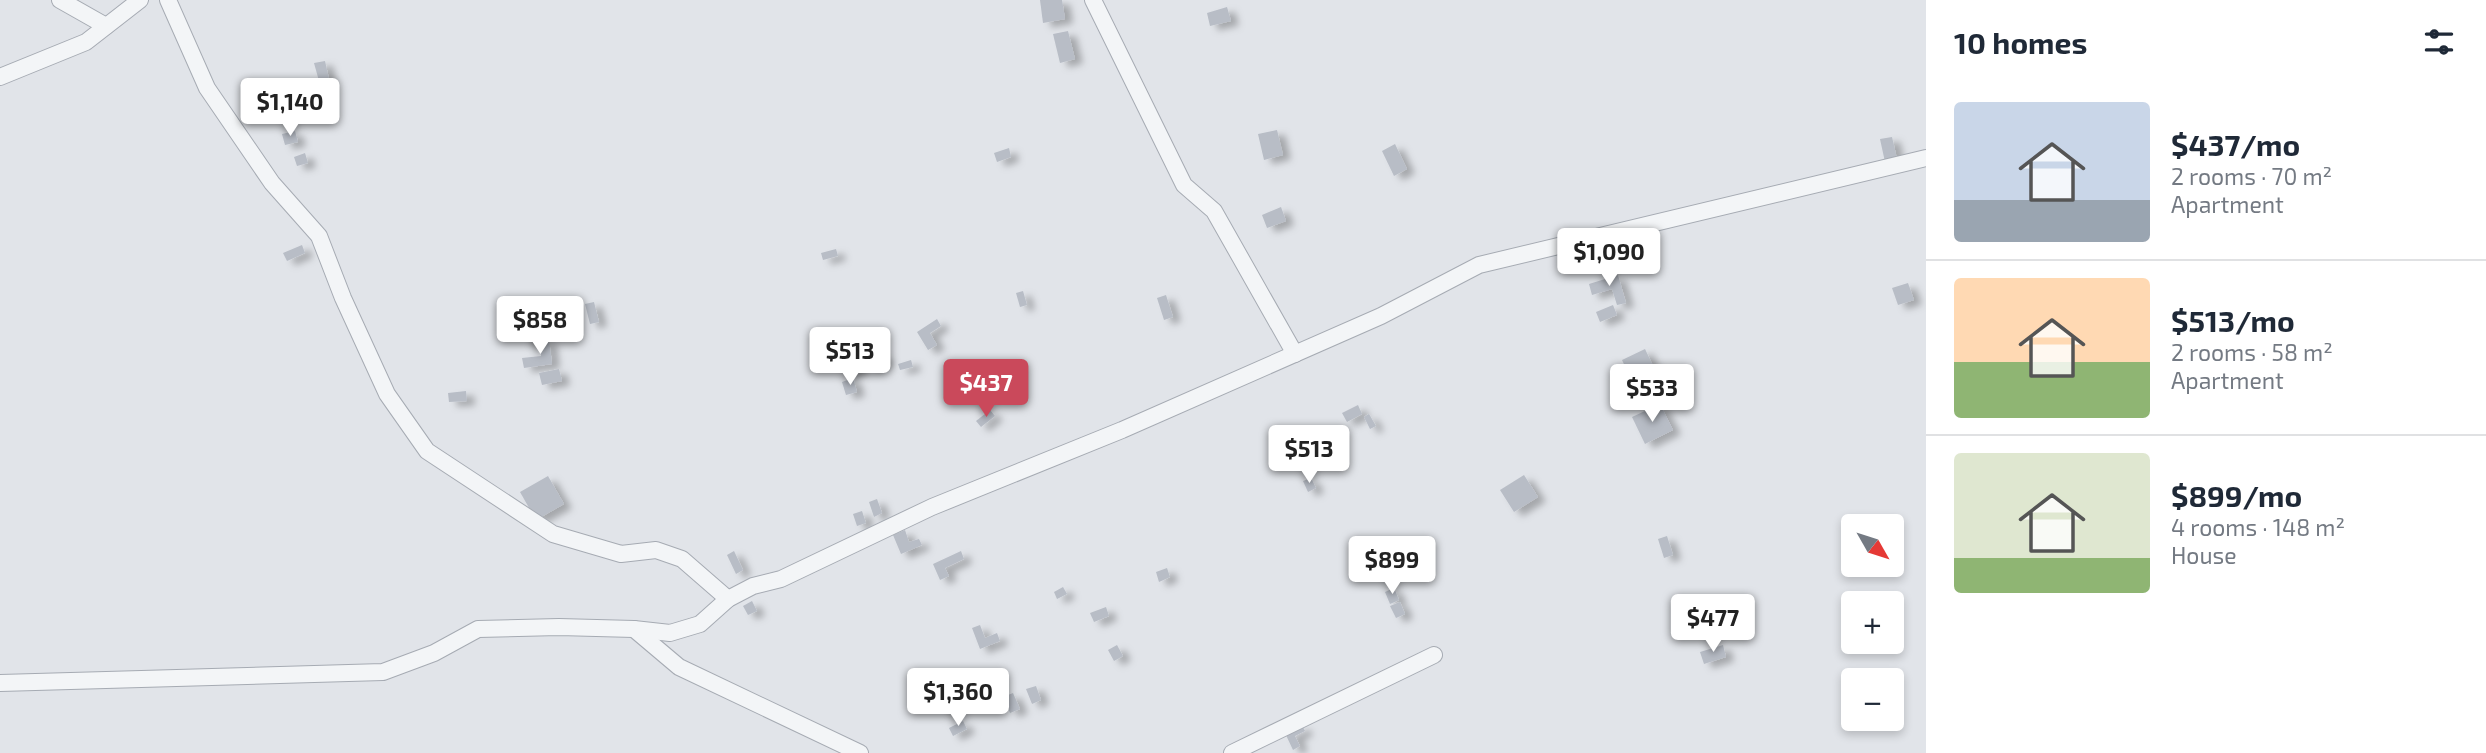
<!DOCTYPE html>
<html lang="en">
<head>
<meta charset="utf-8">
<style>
	body { margin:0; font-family:"Exo 2",sans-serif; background:#f6f6f7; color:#1f2937; height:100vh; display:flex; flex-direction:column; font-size:26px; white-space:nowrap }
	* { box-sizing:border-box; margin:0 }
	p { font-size:23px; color:#747a83 }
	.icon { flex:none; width:38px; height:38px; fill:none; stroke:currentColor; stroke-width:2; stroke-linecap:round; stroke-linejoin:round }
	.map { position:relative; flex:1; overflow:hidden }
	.drawer { display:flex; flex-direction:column; background:#fff; width:560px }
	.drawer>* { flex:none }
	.needle { width:46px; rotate:129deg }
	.fabs { position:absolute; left:1841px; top:514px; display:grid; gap:14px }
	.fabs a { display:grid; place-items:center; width:63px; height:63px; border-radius:7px; background:#fff; box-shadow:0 4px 10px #0003; font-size:35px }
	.price { position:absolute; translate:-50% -60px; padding:0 16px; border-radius:7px; background:#fff; color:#222; font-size:23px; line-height:46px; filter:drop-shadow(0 2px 4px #0008) }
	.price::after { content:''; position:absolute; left:50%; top:42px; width:21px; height:16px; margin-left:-10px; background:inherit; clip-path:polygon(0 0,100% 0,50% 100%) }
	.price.selected { background:#ca495b; color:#fff }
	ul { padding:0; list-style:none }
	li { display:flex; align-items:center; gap:21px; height:175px; padding:0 28px }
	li+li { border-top:2px solid #e0e1e3 }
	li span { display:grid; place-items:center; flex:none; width:196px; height:140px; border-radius:7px; color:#555 }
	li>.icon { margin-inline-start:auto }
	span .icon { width:84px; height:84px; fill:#fffc; stroke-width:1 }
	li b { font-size:30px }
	h2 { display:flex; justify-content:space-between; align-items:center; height:84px; padding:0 28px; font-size:30px }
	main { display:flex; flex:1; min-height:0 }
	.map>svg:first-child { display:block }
	.building { fill:#b8bdc6; filter:url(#shadow) }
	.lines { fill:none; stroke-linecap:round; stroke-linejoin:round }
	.street-casing { stroke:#a6abb3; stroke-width:18 }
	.street { stroke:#f3f5f7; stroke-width:16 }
</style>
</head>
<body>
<main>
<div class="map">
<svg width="1926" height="753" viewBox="0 0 1926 753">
	<defs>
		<filter id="shadow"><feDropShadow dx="8" dy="4.5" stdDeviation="3.5" flood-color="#0004"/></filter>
	</defs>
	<rect width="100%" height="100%" fill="#e1e4e9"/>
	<g class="building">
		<polygon points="1040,0 1062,0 1065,19 1043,23"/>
		<polygon points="1227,7 1231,21 1210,26 1207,13"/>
		<polygon points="1068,31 1075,59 1060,63 1053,34"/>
		<polygon points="325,61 329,79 319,81 314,63"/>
		<polygon points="1277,130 1283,155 1264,160 1258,134"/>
		<polygon points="295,131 298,142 285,145 282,134"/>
		<polygon points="1892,137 1897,159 1885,162 1880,139"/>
		<polygon points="1395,144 1407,169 1394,176 1382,151"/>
		<polygon points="1009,148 1011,157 997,162 994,153"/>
		<polygon points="305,153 308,163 297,166 294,157"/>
		<polygon points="1281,207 1286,221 1267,228 1262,215"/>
		<polygon points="302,245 305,253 287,261 283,253"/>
		<polygon points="836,249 838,256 823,260 821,253"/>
		<polygon points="1618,275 1626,303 1617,305 1612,289 1592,295 1589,284"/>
		<polygon points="1908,283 1914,300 1898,305 1892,288"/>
		<polygon points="1023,291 1027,305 1020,307 1016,293"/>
		<polygon points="1166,295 1173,317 1164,320 1157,298"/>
		<polygon points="594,302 599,322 590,324 585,304"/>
		<polygon points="1613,305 1617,315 1600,322 1596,312"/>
		<polygon points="937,319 941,326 930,333 937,345 928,350 917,332"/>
		<polygon points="534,331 535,340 524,342 523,333"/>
		<polygon points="549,339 552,364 524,368 522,358 541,356 539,341"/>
		<polygon points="1645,349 1655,370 1632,381 1622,360"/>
		<polygon points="884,354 886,362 868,368 865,360"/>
		<polygon points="911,360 913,367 900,370 898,364"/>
		<polygon points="858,361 861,369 848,375 845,367"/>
		<polygon points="559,369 562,381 542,385 539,373"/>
		<polygon points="853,378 857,392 846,395 842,382"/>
		<polygon points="466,391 467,401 449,402 448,393"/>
		<polygon points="1660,404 1673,430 1645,444 1632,417"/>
		<polygon points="1358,405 1362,414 1347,422 1342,413"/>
		<polygon points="990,410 995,416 981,427 976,421"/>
		<polygon points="1369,414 1376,426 1370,429 1364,417"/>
		<polygon points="1524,475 1538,497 1514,512 1500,490"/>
		<polygon points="548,476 564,504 536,520 520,492"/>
		<polygon points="1311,478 1316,488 1308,492 1303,481"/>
		<polygon points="877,499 882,513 874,517 869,502"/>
		<polygon points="862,511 866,523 857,526 853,514"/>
		<polygon points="905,530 909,542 919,539 922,545 901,554 893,535"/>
		<polygon points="1667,536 1673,555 1664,558 1658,539"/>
		<polygon points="734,551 743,570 736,574 727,555"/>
		<polygon points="961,551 964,559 945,568 949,576 940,580 933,564"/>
		<polygon points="1379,557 1387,572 1379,576 1371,561"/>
		<polygon points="1167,568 1170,577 1159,582 1156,572"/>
		<polygon points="1063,587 1067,594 1057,599 1054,592"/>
		<polygon points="1394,588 1399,600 1390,604 1385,592"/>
		<polygon points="752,601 757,611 748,615 743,606"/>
		<polygon points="1400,602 1405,614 1396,618 1390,606"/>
		<polygon points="1106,607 1109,616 1094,622 1090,613"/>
		<polygon points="980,625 985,638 997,633 1000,641 980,649 972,628"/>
		<polygon points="1117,645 1123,656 1114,661 1108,650"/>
		<polygon points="1723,645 1726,657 1704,664 1700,652"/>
		<polygon points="936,683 941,696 931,699 926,686"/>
		<polygon points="1036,686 1041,700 1032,704 1026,689"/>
		<polygon points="955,693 959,701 942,709 938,700"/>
		<polygon points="1013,693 1020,709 1010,713 1003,697"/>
		<polygon points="963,721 967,729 953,736 949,728"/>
		<polygon points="1302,725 1305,731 1295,736 1300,746 1293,750 1285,733"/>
	</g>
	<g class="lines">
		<g class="street-casing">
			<g id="street">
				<polyline points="60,0 106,26"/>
				<polyline points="168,0 207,88 272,183 319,236 343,298 387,394 427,451 553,534 621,554 656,550 682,559 728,599"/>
				<polyline points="1093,0 1184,185 1214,211 1295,354"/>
				<polyline points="0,77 86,42 140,0"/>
				<polyline points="634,629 679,667 860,753"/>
				<polyline points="0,683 383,672 434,653 478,629 559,627 634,629 670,633 700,624 728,599 753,586 781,579 932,507 1122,430 1381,316 1479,265 1926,158"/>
				<polyline points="1232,753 1434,655"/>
			</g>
		</g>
		<use href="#street" class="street"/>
	</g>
</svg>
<div class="fabs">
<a><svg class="needle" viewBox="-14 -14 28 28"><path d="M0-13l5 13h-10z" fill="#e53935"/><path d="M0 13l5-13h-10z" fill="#747a83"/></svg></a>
<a>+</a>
<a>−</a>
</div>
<b class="price" style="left:290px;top:138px">$1,140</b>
<b class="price" style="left:1609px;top:288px">$1,090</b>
<b class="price" style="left:540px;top:356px">$858</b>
<b class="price" style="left:850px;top:387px">$513</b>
<b class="price selected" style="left:986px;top:419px">$437</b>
<b class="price" style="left:1652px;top:424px">$533</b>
<b class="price" style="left:1309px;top:485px">$513</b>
<b class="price" style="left:1392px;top:596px">$899</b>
<b class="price" style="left:1713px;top:654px">$477</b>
<b class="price" style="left:958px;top:728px">$1,360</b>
</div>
<section class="drawer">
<h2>10 homes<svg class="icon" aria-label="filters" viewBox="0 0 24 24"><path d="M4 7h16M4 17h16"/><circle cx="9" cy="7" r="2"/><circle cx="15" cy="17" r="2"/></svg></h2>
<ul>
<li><span style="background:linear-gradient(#c9d6e8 70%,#9aa5b1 0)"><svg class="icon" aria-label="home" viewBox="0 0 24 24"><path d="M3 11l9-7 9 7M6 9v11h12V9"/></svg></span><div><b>$437/mo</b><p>2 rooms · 70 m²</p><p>Apartment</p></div></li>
<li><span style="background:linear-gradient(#ffd9b3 60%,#8fb573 0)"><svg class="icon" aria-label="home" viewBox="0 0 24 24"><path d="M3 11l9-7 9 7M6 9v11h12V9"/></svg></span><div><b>$513/mo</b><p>2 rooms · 58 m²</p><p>Apartment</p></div></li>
<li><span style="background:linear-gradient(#dfe7d0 75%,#8fb573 0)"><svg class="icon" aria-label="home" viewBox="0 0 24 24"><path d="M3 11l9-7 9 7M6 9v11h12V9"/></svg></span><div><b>$899/mo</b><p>4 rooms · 148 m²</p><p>House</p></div></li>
</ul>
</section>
</main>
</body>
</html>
